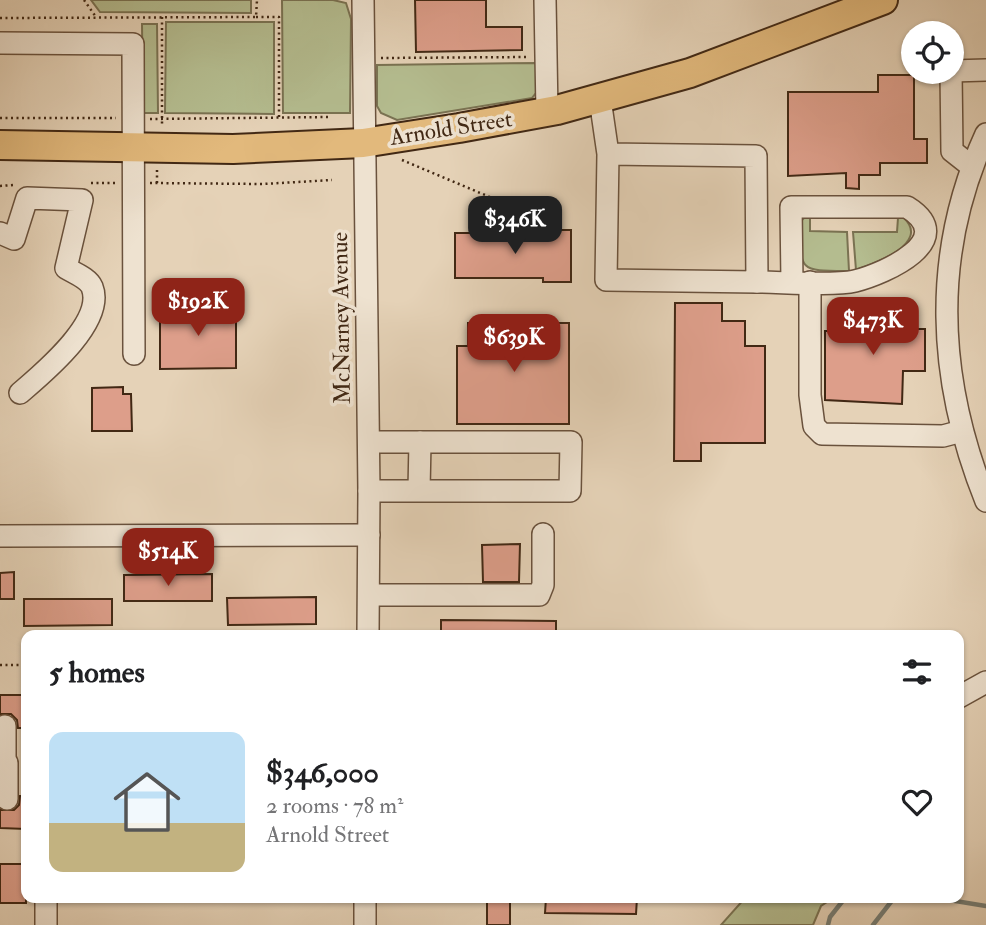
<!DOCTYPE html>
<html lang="en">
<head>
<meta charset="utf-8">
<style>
	body { margin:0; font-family:"IM FELL Double Pica",serif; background:#f6f6f6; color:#202124; height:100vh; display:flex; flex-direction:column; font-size:26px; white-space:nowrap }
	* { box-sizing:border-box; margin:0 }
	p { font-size:23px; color:#757577 }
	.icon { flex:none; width:38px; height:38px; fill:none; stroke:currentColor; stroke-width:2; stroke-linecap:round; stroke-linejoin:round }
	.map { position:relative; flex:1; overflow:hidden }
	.drawer { position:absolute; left:21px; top:630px; width:943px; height:273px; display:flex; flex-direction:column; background:#fff; border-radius:14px; box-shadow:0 2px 5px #0004 }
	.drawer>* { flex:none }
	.tools { position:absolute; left:901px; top:21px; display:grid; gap:14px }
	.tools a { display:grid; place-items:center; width:63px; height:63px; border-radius:50%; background:#fff; box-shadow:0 2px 5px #0004; font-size:35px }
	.price { position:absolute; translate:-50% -60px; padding:0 16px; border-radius:14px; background:#8f2418; color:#fff; font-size:23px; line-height:46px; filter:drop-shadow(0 2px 4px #0008) }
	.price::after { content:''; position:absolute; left:50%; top:42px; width:21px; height:16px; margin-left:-10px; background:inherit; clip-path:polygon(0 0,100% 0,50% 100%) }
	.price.selected { background:#222; color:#fff }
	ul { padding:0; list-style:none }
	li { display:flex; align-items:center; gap:21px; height:175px; padding:0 28px }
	li span { display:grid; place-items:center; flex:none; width:196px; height:140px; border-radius:14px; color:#555 }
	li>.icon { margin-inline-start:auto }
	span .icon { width:84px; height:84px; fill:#fffc; stroke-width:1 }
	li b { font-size:30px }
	h2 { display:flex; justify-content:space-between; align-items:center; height:84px; padding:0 28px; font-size:30px }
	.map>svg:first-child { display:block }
	.green { fill:#b4bc8f; stroke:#7a7252; stroke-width:2 }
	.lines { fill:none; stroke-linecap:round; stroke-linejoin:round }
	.stream { stroke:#757d75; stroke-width:4.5 }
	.building { fill:#dd9e8a; stroke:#412814; stroke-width:2 }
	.minor-casing { stroke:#6a523d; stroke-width:24 }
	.major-casing { stroke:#412814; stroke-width:32 }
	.path { stroke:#412814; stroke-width:2.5; stroke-dasharray:2 3.5; stroke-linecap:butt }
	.minor { stroke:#eee2d0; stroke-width:21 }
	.major { stroke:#e2b97c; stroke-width:28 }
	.labels { text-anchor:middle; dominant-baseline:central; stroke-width:7; stroke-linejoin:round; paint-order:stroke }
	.street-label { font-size:23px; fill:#412814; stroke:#eee2d0 }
</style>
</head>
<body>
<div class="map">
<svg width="986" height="925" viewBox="0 0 986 925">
	<rect width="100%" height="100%" fill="#e5d2b7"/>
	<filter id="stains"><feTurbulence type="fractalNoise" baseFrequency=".00286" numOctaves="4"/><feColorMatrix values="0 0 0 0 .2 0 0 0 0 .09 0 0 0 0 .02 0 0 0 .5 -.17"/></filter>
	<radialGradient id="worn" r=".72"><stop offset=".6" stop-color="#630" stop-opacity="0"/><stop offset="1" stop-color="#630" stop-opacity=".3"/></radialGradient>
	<g class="green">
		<polygon points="91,0 251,0 251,13 100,12"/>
		<polygon points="282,0 333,0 346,3 351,19 350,113 283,113"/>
		<polygon points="166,22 274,22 274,114 165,113"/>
		<polygon points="142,24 157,24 158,113 143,113"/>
		<polygon points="536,63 537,92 532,98 397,120 381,113 377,106 377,65"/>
		<path d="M805 217 810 218V231L847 232 849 271C799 271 800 272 800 222Z"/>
		<path d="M898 218H904C931 244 873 264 856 270L853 232H897Z"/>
		<polygon points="745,898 833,898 821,906 813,925 721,925"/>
	</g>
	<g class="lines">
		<g class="stream">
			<polyline points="937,898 986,906"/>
			<polyline points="828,925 830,917 845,898"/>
			<polyline points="873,925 894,898"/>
		</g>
	</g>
	<g class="building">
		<polygon points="415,0 486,0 486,27 522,27 522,50 416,52"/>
		<polygon points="878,75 914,75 914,139 927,139 927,163 880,163 880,175 859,175 859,189 846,188 846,173 788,176 788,92 878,92"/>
		<polygon points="542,230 571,230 571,282 543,282 543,278 455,278 455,233 542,233"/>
		<polygon points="867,300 901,301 903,329 925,329 925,371 903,371 902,404 825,400 825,331 866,331"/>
		<polygon points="675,303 722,303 722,321 745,321 745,346 765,346 765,443 701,443 701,461 674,461"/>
		<polygon points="160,308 236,308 236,368 160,369"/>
		<polygon points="468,323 569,323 569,424 457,424 457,346 468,346"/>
		<polygon points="123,387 123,394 131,394 132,431 92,431 92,388"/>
		<polygon points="520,544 519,582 483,582 482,545"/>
		<polygon points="14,572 14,599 0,599 0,573"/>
		<polygon points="212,574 212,601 124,601 124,575"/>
		<polygon points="316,597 316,624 228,625 227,598"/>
		<polygon points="24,599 112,599 112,625 24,626"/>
		<polygon points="441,620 556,621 556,635 441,635"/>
		<polygon points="0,695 26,695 26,728 18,728 17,720 11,714 0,714"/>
		<polygon points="20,796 26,796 26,829 0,828 0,810 14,810 19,805"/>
		<rect x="0" y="864" width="26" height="39"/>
		<rect x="487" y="898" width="23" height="27"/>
		<polygon points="546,898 637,898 636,914 545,913"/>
	</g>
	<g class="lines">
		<g class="minor-casing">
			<g id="minor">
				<polyline points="363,0 369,491 368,635"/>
				<polyline points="545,0 547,112"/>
				<polyline points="0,43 133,44 134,354"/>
				<polyline points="952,71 986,70"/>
				<polyline points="951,72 952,151 971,166"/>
				<polyline points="600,99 608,154 606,280 757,282 756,156 608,154"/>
				<path d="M986 134C931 254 937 379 986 501"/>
				<path d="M0 233 14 239 27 198 82 200 66 268C74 273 88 278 92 287 106 322 42 374 20 393"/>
				<path d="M757 282C781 282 834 286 855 281 886 273 960 240 907 207H791L792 282"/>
				<polyline points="810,282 810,395 814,426 822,434 943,436 962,431"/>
				<polyline points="369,442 571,442 570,491 369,491"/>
				<polyline points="419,490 420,442"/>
				<polyline points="0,536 369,535"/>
				<polyline points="369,595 539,595 543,585 543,534"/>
				<polyline points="959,697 986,682"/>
				<polyline points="5,726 5,763"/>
				<polyline points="7,799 7,763"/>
				<polyline points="46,901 46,925"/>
				<polyline points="365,925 365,898"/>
			</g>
		</g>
		<g class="major-casing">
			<polyline id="major" points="0,145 233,149 363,143 459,128 557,110 690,73 883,0"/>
		</g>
		<g class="path">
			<polyline points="84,0 96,17"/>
			<polyline points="162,17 162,126"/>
			<polyline points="256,17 279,17 279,117"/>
			<polyline points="0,18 256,17 257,0"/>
			<polyline points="381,58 529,57"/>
			<polyline points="0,118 116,118"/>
			<polyline points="150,119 329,117"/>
			<polyline points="402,160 542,219"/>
			<polyline points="157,170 157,183"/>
			<polyline points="91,183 116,183"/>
			<polyline points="150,183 263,184 332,180"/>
			<polyline points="0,186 14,185"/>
			<polyline points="0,665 26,665"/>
		</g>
		<use href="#minor" class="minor"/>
		<use href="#major" class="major"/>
	</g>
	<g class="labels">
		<g class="street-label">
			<text transform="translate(451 128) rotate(-9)">Arnold Street</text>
			<text transform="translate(341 318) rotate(-91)">McNarney Avenue</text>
		</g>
	</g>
	<rect width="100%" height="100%" filter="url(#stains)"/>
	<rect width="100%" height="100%" fill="url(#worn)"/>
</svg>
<div class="tools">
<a><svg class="icon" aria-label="locate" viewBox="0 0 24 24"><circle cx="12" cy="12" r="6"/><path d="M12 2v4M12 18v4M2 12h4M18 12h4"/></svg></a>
</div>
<b class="price selected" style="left:515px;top:256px">$346K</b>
<b class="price" style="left:198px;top:338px">$192K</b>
<b class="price" style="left:873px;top:357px">$473K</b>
<b class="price" style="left:514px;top:374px">$639K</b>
<b class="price" style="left:168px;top:588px">$514K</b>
<section class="drawer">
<h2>5 homes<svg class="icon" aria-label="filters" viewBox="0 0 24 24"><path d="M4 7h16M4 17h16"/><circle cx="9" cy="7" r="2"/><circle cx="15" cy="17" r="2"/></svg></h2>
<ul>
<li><span style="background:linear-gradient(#bfe0f5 65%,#c2b280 0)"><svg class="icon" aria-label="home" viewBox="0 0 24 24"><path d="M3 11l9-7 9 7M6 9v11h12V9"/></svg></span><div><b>$346,000</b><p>2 rooms · 78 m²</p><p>Arnold Street</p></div><svg class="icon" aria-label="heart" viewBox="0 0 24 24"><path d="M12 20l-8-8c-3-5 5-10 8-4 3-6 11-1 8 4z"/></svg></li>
</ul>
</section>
</div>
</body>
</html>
